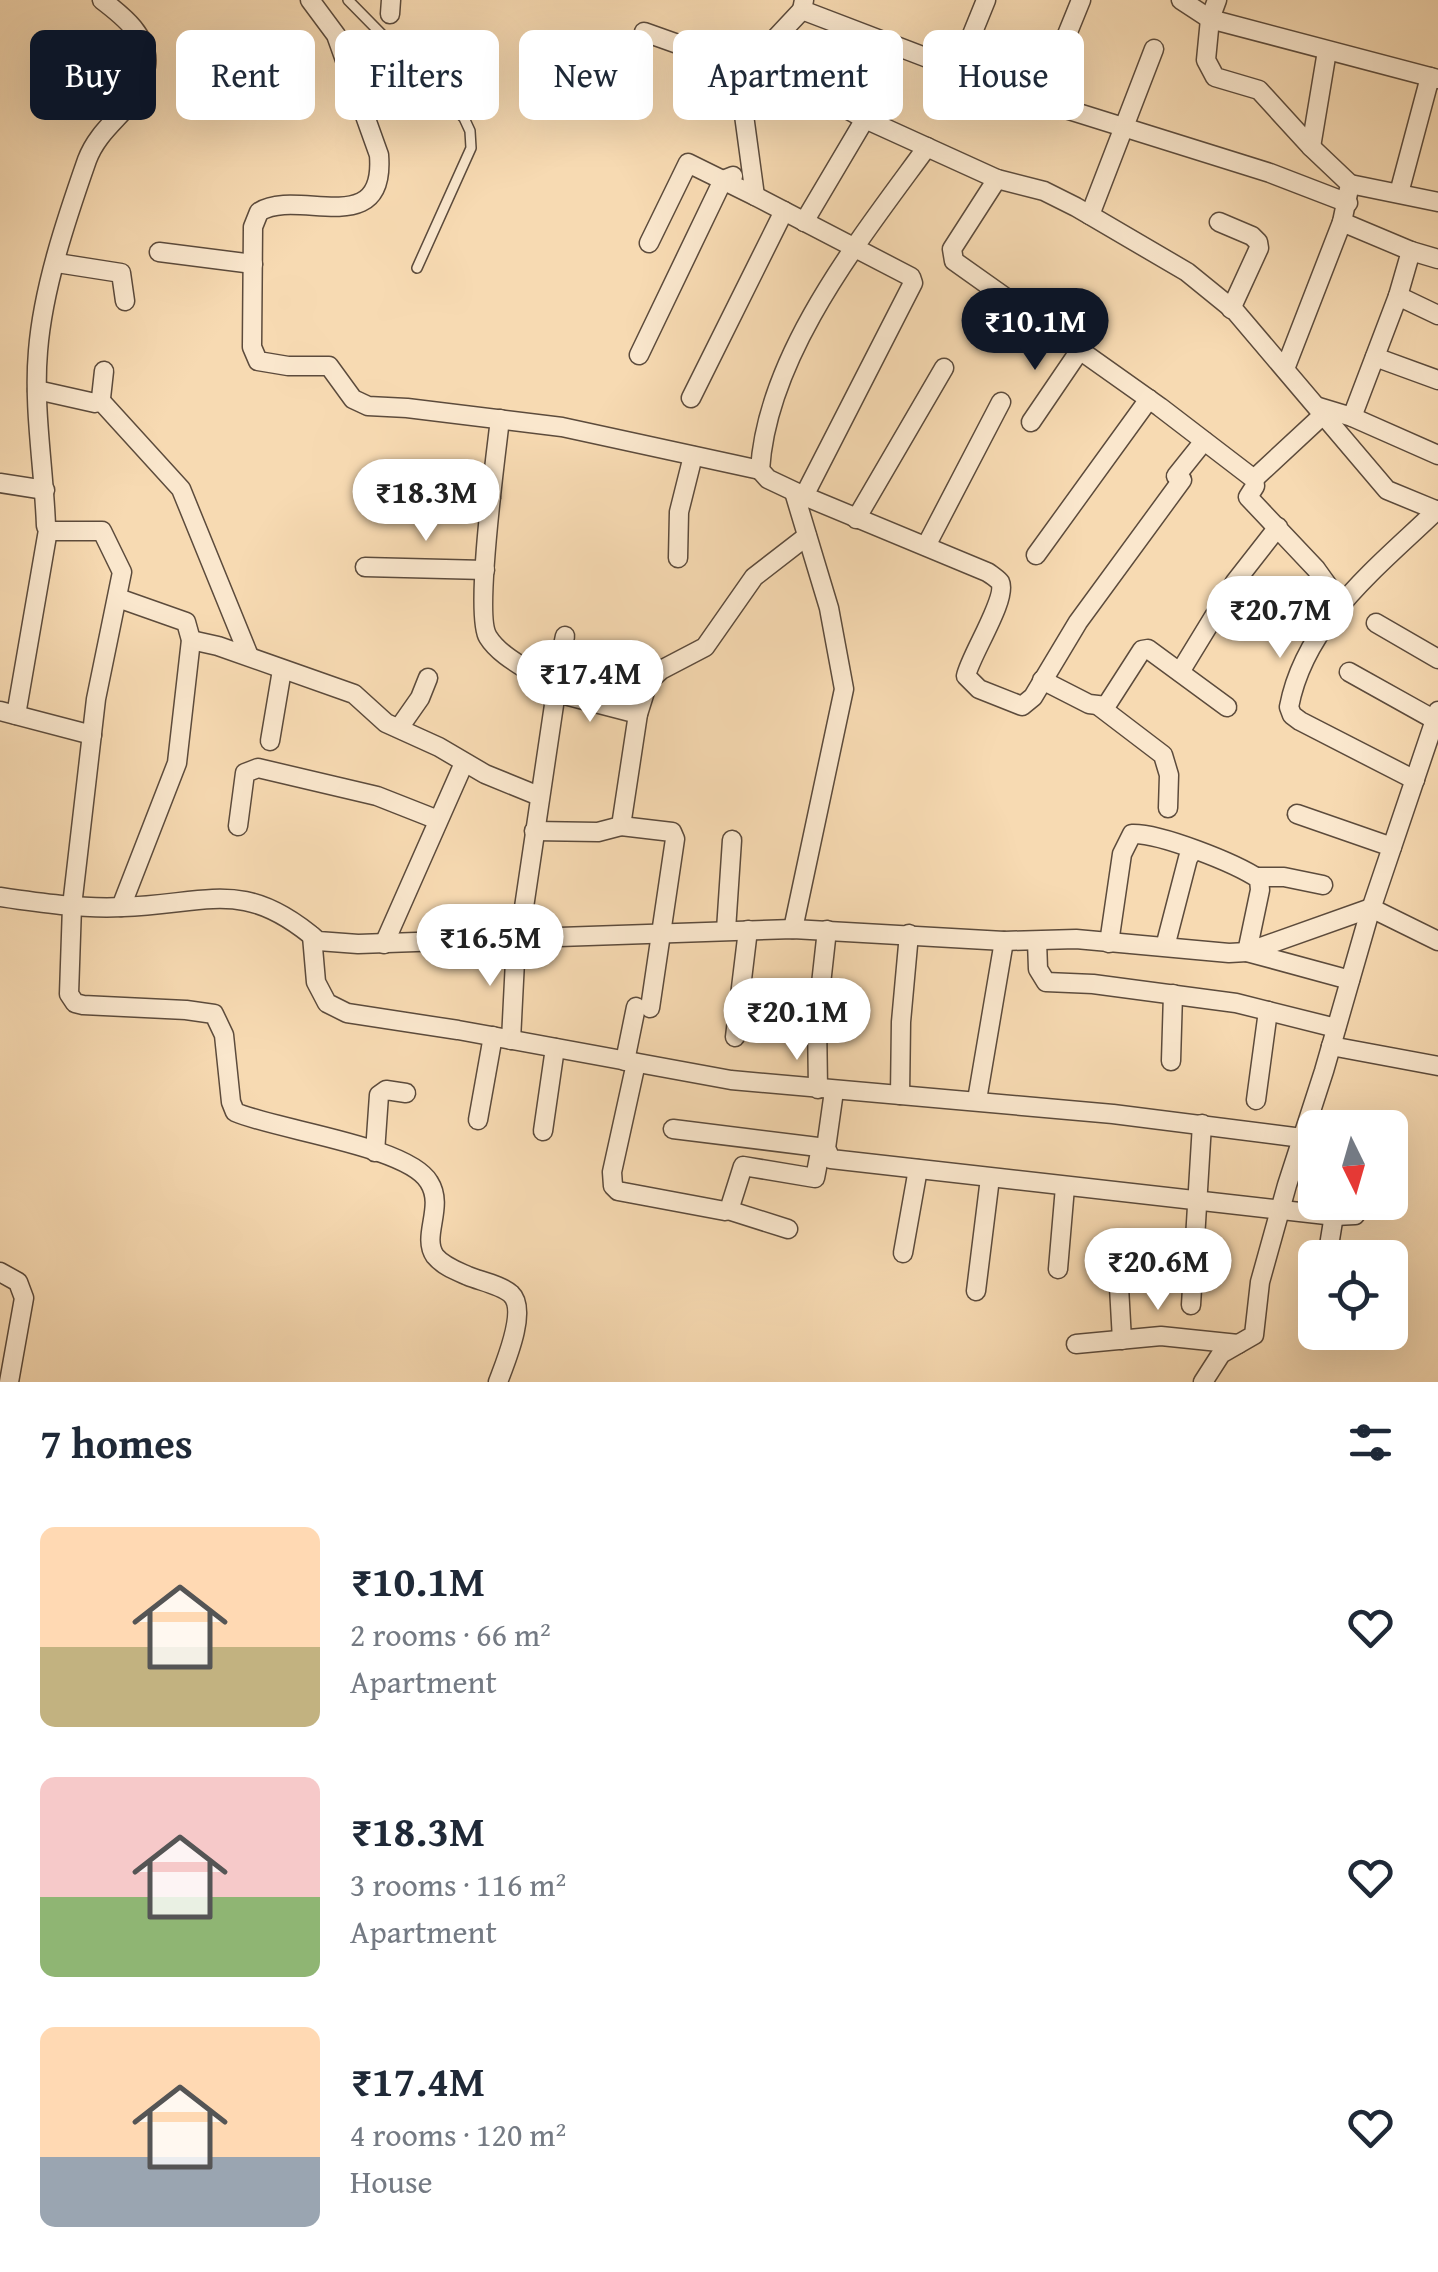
<!DOCTYPE html>
<html lang="en">
<head>
<meta charset="utf-8">
<style>
	body { margin:0; font-family:"Gentium Book Plus",serif; background:#f2f2f3; color:#1f2937; height:100vh; display:flex; flex-direction:column; font-size:38px; white-space:nowrap }
	* { box-sizing:border-box; margin:0 }
	p { font-size:32px; color:#747a83 }
	.icon { flex:none; width:55px; height:55px; fill:none; stroke:currentColor; stroke-width:2; stroke-linecap:round; stroke-linejoin:round }
	.map { position:relative; height:1382px; overflow:hidden }
	.sheet { display:flex; flex-direction:column; background:#fff; flex:1 }
	.sheet>* { flex:none }
	.hud { position:absolute; left:30px; top:30px; width:1380px; height:90px; display:flex; gap:20px }
	.needle { width:65px; rotate:175deg }
	.fabs { position:absolute; left:1298px; top:1110px; display:grid; gap:20px }
	.fabs a { display:grid; place-items:center; width:110px; height:110px; border-radius:15px; background:#fff; box-shadow:0 10px 40px #0002; font-size:50px }
	.price { position:absolute; translate:-50% -85px; padding:0 22px; border-radius:35px; background:#fff; color:#222; font-size:32px; line-height:65px; filter:drop-shadow(0 2px 5px #0008) }
	.price::after { content:''; position:absolute; left:50%; top:60px; width:30px; height:22px; margin-left:-15px; background:inherit; clip-path:polygon(0 0,100% 0,50% 100%) }
	.price.selected { background:#111827; color:#fff }
	ul { padding:0; list-style:none }
	li { display:flex; align-items:center; gap:30px; height:250px; padding:0 40px }
	li span { display:grid; place-items:center; flex:none; width:280px; height:200px; border-radius:15px; color:#555 }
	li>.icon { margin-inline-start:auto }
	span .icon { width:120px; height:120px; fill:#fffc; stroke-width:1 }
	li b { font-size:42px }
	h2 { display:flex; justify-content:space-between; align-items:center; height:120px; padding:0 40px; font-size:42px }
	.tag { padding:0 35px; border-radius:15px; background:#fff; box-shadow:0 10px 40px #0002; font-size:35px; line-height:90px }
	.tag.selected { background:#111827; color:#fff }
	.map>svg:first-child { display:block }
	.lines { fill:none; stroke-linecap:round; stroke-linejoin:round }
	.service-casing { stroke:#5c4b3c; stroke-width:12 }
	.minor-casing { stroke:#5c4b3c; stroke-width:21 }
	.service { stroke:#fae7cd; stroke-width:9 }
	.minor { stroke:#fae7cd; stroke-width:18 }
</style>
</head>
<body>
<div class="map">
<svg width="1438" height="1382" viewBox="0 0 1438 1382">
	<rect width="100%" height="100%" fill="#f7dab2"/>
	<filter id="stains"><feTurbulence type="fractalNoise" baseFrequency=".002" numOctaves="4"/><feColorMatrix values="0 0 0 0 .2 0 0 0 0 .09 0 0 0 0 .02 0 0 0 .5 -.17"/></filter>
	<radialGradient id="worn" r=".72"><stop offset=".6" stop-color="#630" stop-opacity="0"/><stop offset="1" stop-color="#630" stop-opacity=".3"/></radialGradient>
	<g class="lines">
		<g class="service-casing">
			<polyline id="service" points="348,0 464,118 470,131 471,148 417,268"/>
		</g>
		<g class="minor-casing">
			<g id="minor">
				<path d="M102 0C123 16 150 37 146 66 140 110 102 120 87 160 66 220 43 288 38 351 33 408 44 468 46 526L52 531H102L122 572 96 699 72 906 69 994 75 1003 83 1005 186 1010 214 1014 224 1035 231 1102 235 1112C276 1130 408 1146 429 1182 445 1207 421 1236 435 1256 443 1266 457 1271 468 1276 480 1281 501 1285 511 1294 528 1310 505 1363 498 1382"/>
				<path d="M310 0 336 35 379 155C386 242 297 187 259 212L253 227 252 347 258 361 288 366H329L353 399 368 406 407 408 562 427 760 470"/>
				<polyline points="804,0 802,10 1040,101 1270,173 1348,203"/>
				<polyline points="1181,0 1210,19 1438,79"/>
				<polyline points="1217,0 1210,19 1206,60 1215,77 1259,90 1311,147 1350,184 1342,222"/>
				<polyline points="390,14 391,0"/>
				<polyline points="644,32 751,70"/>
				<polyline points="756,59 865,119 997,179 1044,191 1076,207 1187,272 1235,311 1387,490 1438,511"/>
				<polyline points="958,69 986,0"/>
				<polyline points="1040,101 1081,0"/>
				<polyline points="1311,147 1327,51"/>
				<polyline points="997,179 952,249 954,261 1160,407 1254,479 1255,486 1248,497 1316,569 1341,604"/>
				<polyline points="1350,184 1438,202"/>
				<polyline points="1399,193 1430,77"/>
				<path d="M755 196 911 277 913 283 804 496 768 479 760 470C767 354 860 239 927 147"/>
				<polyline points="1090,215 1154,49"/>
				<polyline points="804,222 865,119"/>
				<polyline points="1219,222 1252,236 1258,242 1259,248 1231,309"/>
				<polyline points="649,243 688,163 755,196 741,93 756,59 802,10"/>
				<polyline points="1411,251 1438,259"/>
				<polyline points="159,252 253,264"/>
				<polyline points="57,263 121,273 125,301"/>
				<polyline points="639,355 723,180 733,176"/>
				<polyline points="1375,357 1438,380"/>
				<polyline points="1285,369 1342,222 1411,251 1398,296"/>
				<polyline points="37,390 95,403 101,398 104,371"/>
				<polyline points="691,398 784,211"/>
				<polyline points="100,400 181,489 249,656"/>
				<polyline points="1319,407 1352,417 1398,296 1438,315"/>
				<polyline points="1352,417 1438,455"/>
				<path d="M500 419C496 454 474 616 488 637 501 658 531 670 550 685L554 705 519 941"/>
				<polyline points="1031,422 1080,350"/>
				<polyline points="1176,476 1204,441"/>
				<polyline points="1254,479 1324,414"/>
				<polyline points="379,481 491,497"/>
				<polyline points="0,483 45,490"/>
				<path d="M804 496 987 572C989 573 999 580 1000 582 1008 598 970 656 966 676L979 689 1022 706 1033 697 1078 622 1182 480"/>
				<polyline points="856,519 944,368"/>
				<polyline points="926,546 1001,402"/>
				<polyline points="1036,555 1149,399"/>
				<polyline points="678,558 679,512 693,456"/>
				<polyline points="365,567 485,570"/>
				<polyline points="118,598 186,622 191,640 177,763 121,907"/>
				<polyline points="1376,623 1438,659"/>
				<polyline points="565,636 553,692 638,714"/>
				<polyline points="191,640 218,646 354,694 386,723 439,747 485,774 539,796"/>
				<polyline points="1180,672 1235,582 1278,527"/>
				<polyline points="1349,672 1435,720"/>
				<polyline points="1042,680 1089,704 1106,706 1142,650 1148,649 1227,707"/>
				<polyline points="1100,707 1163,755 1169,775 1168,808"/>
				<polyline points="0,711 92,735"/>
				<polyline points="16,715 48,530"/>
				<polyline points="399,728 420,698 428,678"/>
				<polyline points="270,741 282,670"/>
				<path d="M1415 780 1300 721 1292 715 1289 707C1305 622 1378 567 1437 510"/>
				<polyline points="1297,814 1392,847"/>
				<polyline points="238,826 245,773 258,768 377,796 438,820"/>
				<polyline points="621,826 672,832 675,839 650,1008"/>
				<polyline points="534,831 598,832 621,826 638,714 648,682 661,670 705,647 754,577 807,536"/>
				<polyline points="1257,877 1284,877 1323,885"/>
				<path d="M0 897C40 903 82 909 123 907 209 904 244 877 318 941L358 944 793 929 1004 941 1076 939 1229 953 1247 952 1371 908 1438 941"/>
				<polyline points="793,929 844,689 829,608 794,492"/>
				<polyline points="726,930 732,840"/>
				<polyline points="312,936 316,982 327,1003 347,1013 458,1030 731,1080 1113,1114 1302,1138"/>
				<polyline points="1037,941 1038,969 1046,982 1093,984 1236,1003 1336,1028"/>
				<path d="M1109 943 1122 854 1132 834C1160 833 1235 863 1259 879L1260 890 1247 952 1350 980"/>
				<polyline points="1166,943 1188,858 1194,850"/>
				<polyline points="384,944 464,763"/>
				<polyline points="735,1037 748,930"/>
				<polyline points="511,1040 516,941"/>
				<polyline points="1331,1046 1438,1066"/>
				<polyline points="625,1061 636,1007"/>
				<polyline points="1171,1061 1173,994"/>
				<polyline points="636,1063 612,1172 613,1186 618,1191 725,1211 730,1207 743,1166 815,1178 821,1147"/>
				<polyline points="818,1089 817,1020 827,930"/>
				<polyline points="834,1091 826,1148 831,1159 1335,1216 1355,1215 1365,1202"/>
				<polyline points="900,1095 901,1022 909,934"/>
				<polyline points="977,1100 1004,941"/>
				<polyline points="1256,1100 1268,1011"/>
				<polyline points="478,1120 493,1036"/>
				<polyline points="1381,1128 1381,1126"/>
				<polyline points="673,1129 826,1148"/>
				<polyline points="543,1131 555,1048"/>
				<polyline points="375,1152 379,1095 386,1090 406,1093"/>
				<polyline points="728,1210 788,1229"/>
				<polyline points="903,1253 918,1169"/>
				<polyline points="1327,1258 1334,1215"/>
				<polyline points="1058,1269 1065,1187"/>
				<polyline points="1118,1269 1122,1340"/>
				<polyline points="0,1272 18,1282 24,1298 9,1382"/>
				<polyline points="976,1291 990,1178"/>
				<polyline points="1191,1305 1202,1124"/>
				<polyline points="1076,1344 1161,1336 1238,1344"/>
				<polyline points="1203,1382 1221,1354 1254,1335 1260,1282 1287,1185 1324,1071 1368,918 1438,711"/>
			</g>
		</g>
		<use href="#service" class="service"/>
		<use href="#minor" class="minor"/>
	</g>
	<rect width="100%" height="100%" filter="url(#stains)"/>
	<rect width="100%" height="100%" fill="url(#worn)"/>
</svg>
<div class="fabs">
<a><svg class="needle" viewBox="-14 -14 28 28"><path d="M0-13l5 13h-10z" fill="#e53935"/><path d="M0 13l5-13h-10z" fill="#747a83"/></svg></a>
<a><svg class="icon" aria-label="locate" viewBox="0 0 24 24"><circle cx="12" cy="12" r="6"/><path d="M12 2v4M12 18v4M2 12h4M18 12h4"/></svg></a>
</div>
<b class="price selected" style="left:1035px;top:373px">₹10.1M</b>
<b class="price" style="left:426px;top:544px">₹18.3M</b>
<b class="price" style="left:1280px;top:661px">₹20.7M</b>
<b class="price" style="left:590px;top:725px">₹17.4M</b>
<b class="price" style="left:490px;top:989px">₹16.5M</b>
<b class="price" style="left:797px;top:1063px">₹20.1M</b>
<b class="price" style="left:1158px;top:1313px">₹20.6M</b>
<div class="hud">
<a class="tag selected">Buy</a>
<a class="tag">Rent</a>
<a class="tag">Filters</a>
<a class="tag">New</a>
<a class="tag">Apartment</a>
<a class="tag">House</a>
</div>
</div>
<section class="sheet">
<h2>7 homes<svg class="icon" aria-label="filters" viewBox="0 0 24 24"><path d="M4 7h16M4 17h16"/><circle cx="9" cy="7" r="2"/><circle cx="15" cy="17" r="2"/></svg></h2>
<ul>
<li><span style="background:linear-gradient(#ffd9b3 60%,#c2b280 0)"><svg class="icon" aria-label="home" viewBox="0 0 24 24"><path d="M3 11l9-7 9 7M6 9v11h12V9"/></svg></span><div><b>₹10.1M</b><p>2 rooms · 66 m²</p><p>Apartment</p></div><svg class="icon" aria-label="heart" viewBox="0 0 24 24"><path d="M12 20l-8-8c-3-5 5-10 8-4 3-6 11-1 8 4z"/></svg></li>
<li><span style="background:linear-gradient(#f6c9c9 60%,#8fb573 0)"><svg class="icon" aria-label="home" viewBox="0 0 24 24"><path d="M3 11l9-7 9 7M6 9v11h12V9"/></svg></span><div><b>₹18.3M</b><p>3 rooms · 116 m²</p><p>Apartment</p></div><svg class="icon" aria-label="heart" viewBox="0 0 24 24"><path d="M12 20l-8-8c-3-5 5-10 8-4 3-6 11-1 8 4z"/></svg></li>
<li><span style="background:linear-gradient(#ffd9b3 65%,#9aa5b1 0)"><svg class="icon" aria-label="home" viewBox="0 0 24 24"><path d="M3 11l9-7 9 7M6 9v11h12V9"/></svg></span><div><b>₹17.4M</b><p>4 rooms · 120 m²</p><p>House</p></div><svg class="icon" aria-label="heart" viewBox="0 0 24 24"><path d="M12 20l-8-8c-3-5 5-10 8-4 3-6 11-1 8 4z"/></svg></li>
</ul>
</section>
</body>
</html>
